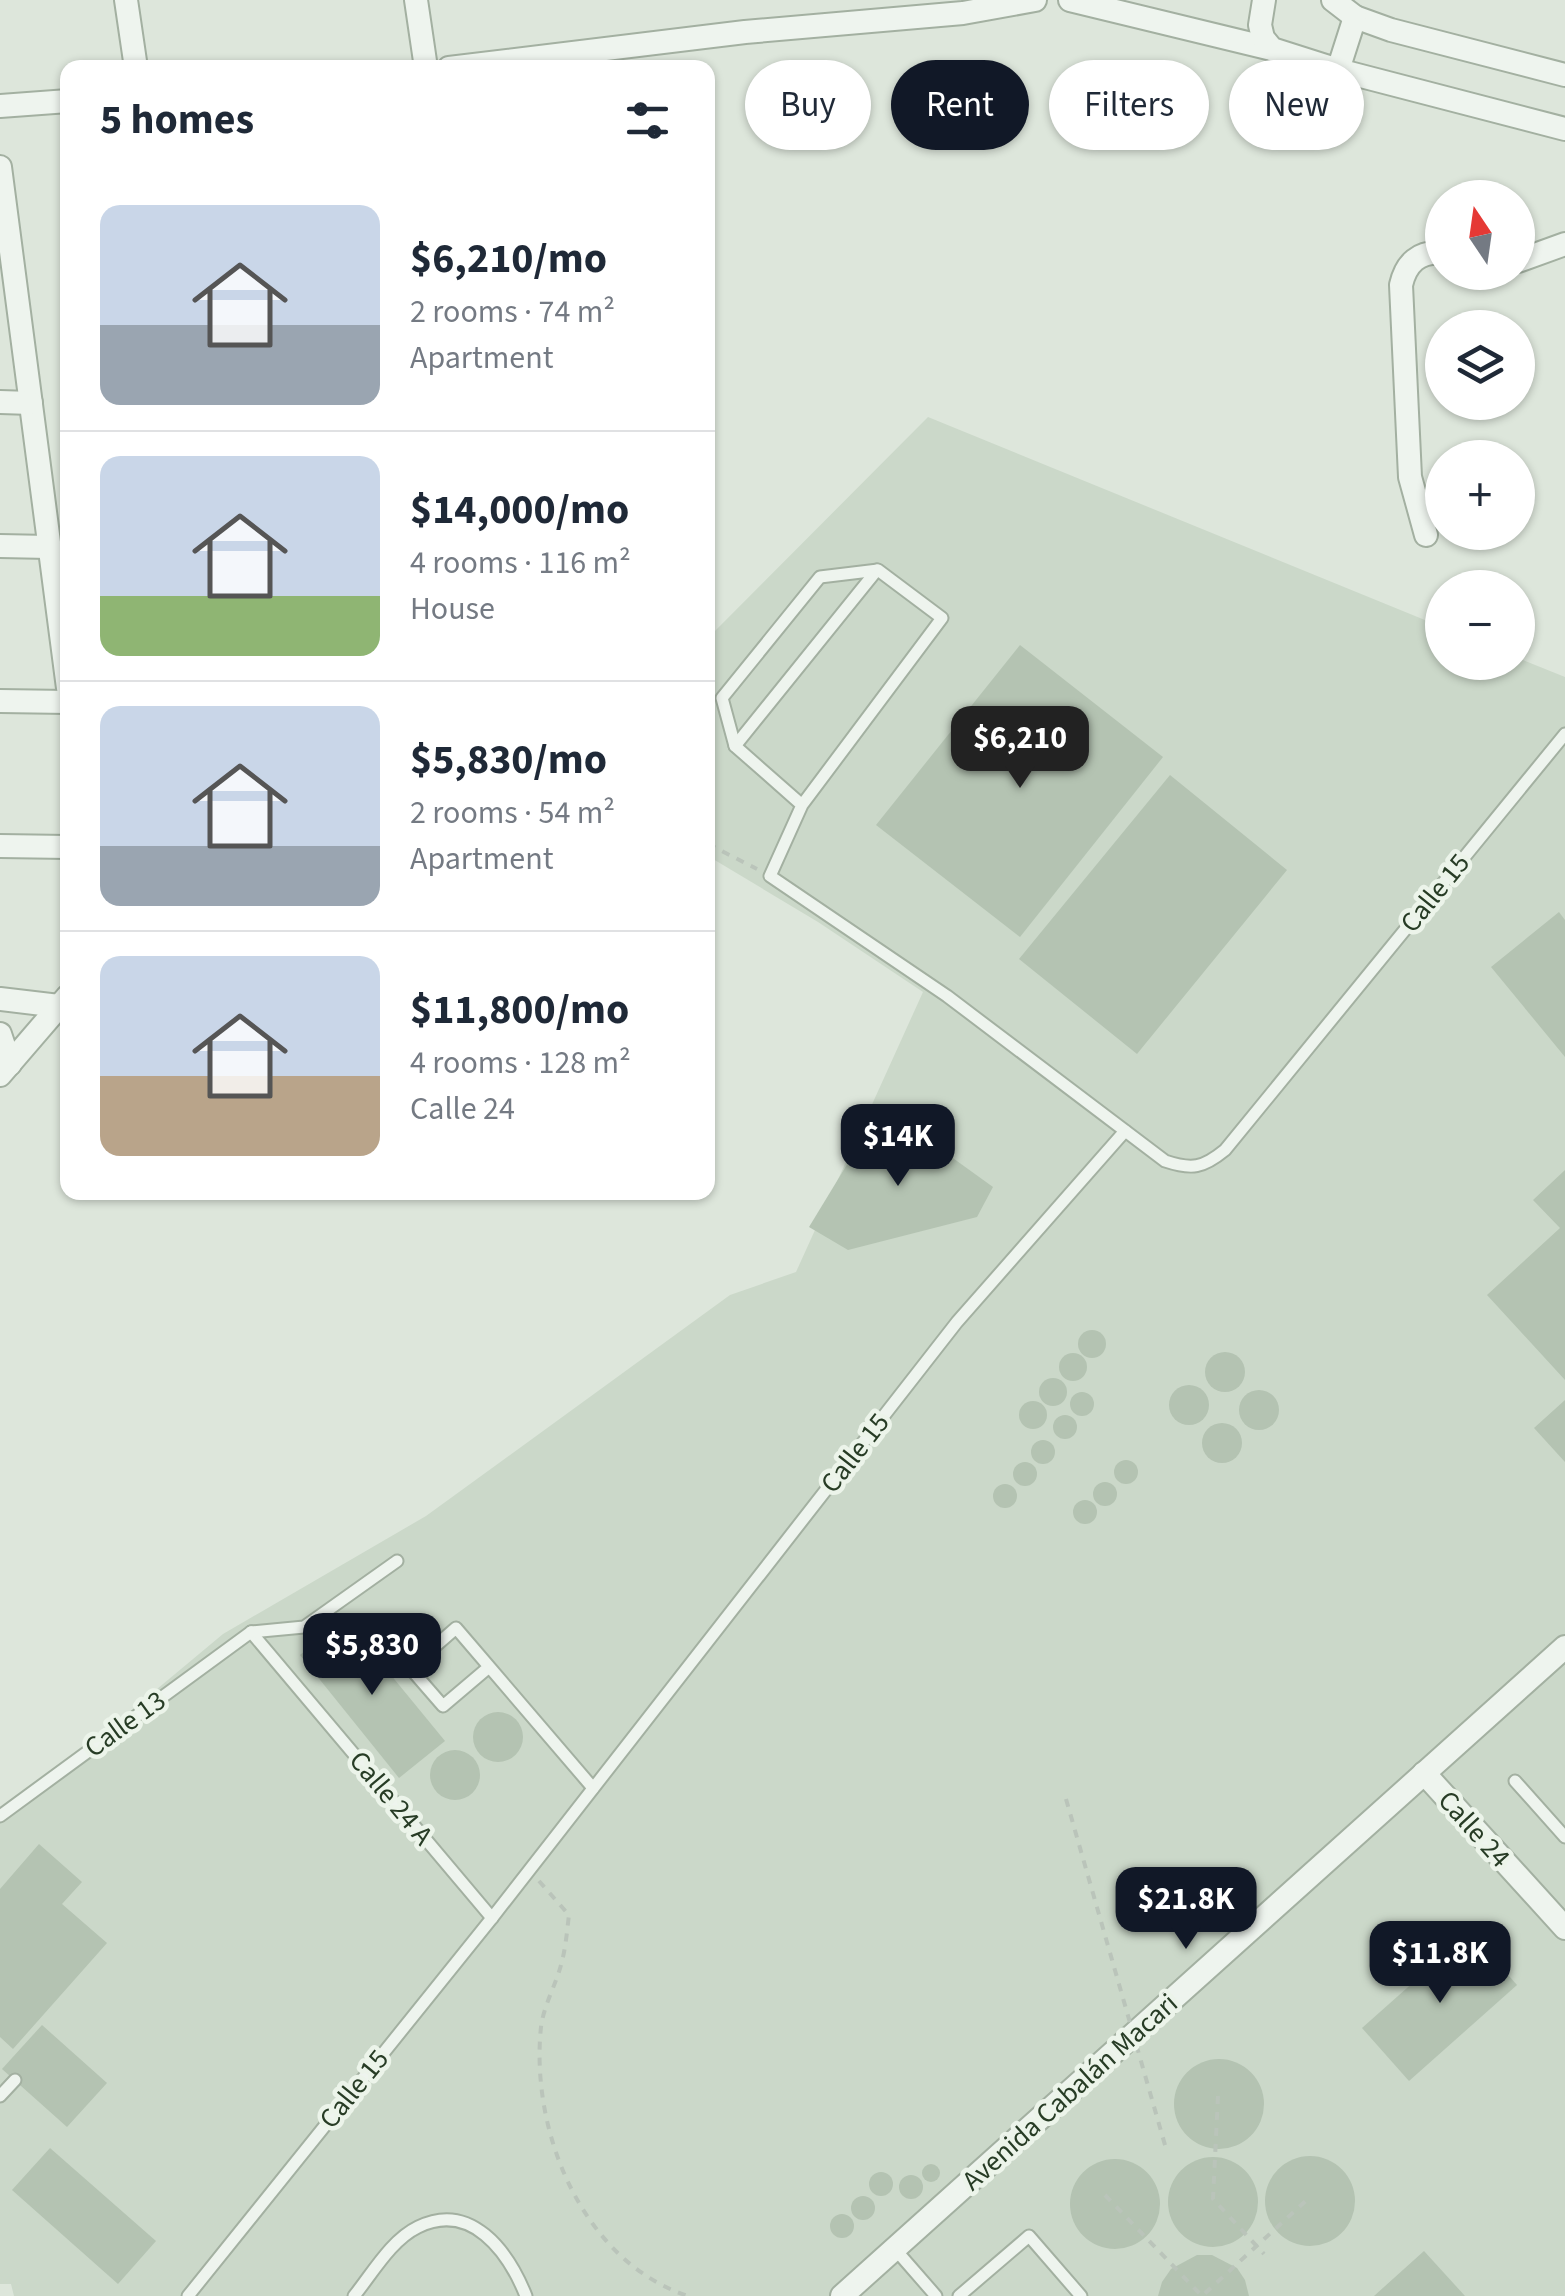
<!DOCTYPE html>
<html lang="en">
<head>
<meta charset="utf-8">
<style>
	body { margin:0; font-family:"Source Sans 3",sans-serif; background:#f6f6f7; color:#1f2937; height:100vh; display:flex; flex-direction:column; font-size:38px; white-space:nowrap }
	* { box-sizing:border-box; margin:0 }
	p { font-size:32px; color:#747a83 }
	.icon { flex:none; width:55px; height:55px; fill:none; stroke:currentColor; stroke-width:2; stroke-linecap:round; stroke-linejoin:round }
	.map { position:relative; flex:1; overflow:hidden }
	.drawer { position:absolute; left:60px; top:60px; width:655px; height:1140px; display:flex; flex-direction:column; background:#fff; border-radius:20px; box-shadow:0 2px 8px #0004 }
	.drawer>* { flex:none }
	.top-card { position:absolute; left:745px; top:60px; width:670px; height:90px; display:flex; gap:20px }
	.needle { width:65px; rotate:347deg }
	.fabs { position:absolute; left:1425px; top:180px; display:grid; gap:20px }
	.fabs a { display:grid; place-items:center; width:110px; height:110px; border-radius:50%; background:#fff; box-shadow:0 2px 8px #0004; font-size:50px }
	.price { position:absolute; translate:-50% -85px; padding:0 22px; border-radius:20px; background:#111827; color:#fff; font-size:32px; line-height:65px; filter:drop-shadow(0 2px 5px #0008) }
	.price::after { content:''; position:absolute; left:50%; top:60px; width:30px; height:22px; margin-left:-15px; background:inherit; clip-path:polygon(0 0,100% 0,50% 100%) }
	.price.current { background:#222; color:#fff }
	ul { padding:0; list-style:none }
	li { display:flex; align-items:center; gap:30px; height:250px; padding:0 40px }
	li+li { border-top:2px solid #e0e1e3 }
	li span { display:grid; place-items:center; flex:none; width:280px; height:200px; border-radius:20px; color:#555 }
	li>.icon { margin-inline-start:auto }
	span .icon { width:120px; height:120px; fill:#fffc; stroke-width:1 }
	li b { font-size:42px }
	h2 { display:flex; justify-content:space-between; align-items:center; height:120px; padding:0 40px; font-size:42px }
	.chip { padding:0 35px; border-radius:45px; background:#fff; box-shadow:0 2px 8px #0004; font-size:35px; line-height:90px }
	.chip.current { background:#111827; color:#fff }
	.map>svg:first-child { display:block }
	.built { fill:#cbd8c9 }
	.building { fill:#b4c3b2 }
	.lines { fill:none; stroke-linecap:round; stroke-linejoin:round }
	.lane-casing { stroke:#a3b0a1; stroke-width:15 }
	.street-casing { stroke:#a3b0a1; stroke-width:26 }
	.path { stroke:#bac4ba; stroke-width:4; stroke-dasharray:8 8; stroke-linecap:butt }
	.lane { stroke:#eef4ee; stroke-width:11 }
	.street { stroke:#eef4ee; stroke-width:22 }
	.path-bridge { stroke:#bac4ba; stroke-width:4; stroke-dasharray:8 8; stroke-linecap:butt }
	.labels { text-anchor:middle; dominant-baseline:central; stroke-width:9; stroke-linejoin:round; paint-order:stroke }
	.street-label { font-size:28px; fill:#273c25; stroke:#ecf4ea }
</style>
</head>
<body>
<div class="map">
<svg width="1565" height="2296" viewBox="0 0 1565 2296">
	<rect width="100%" height="100%" fill="#dde6db"/>
	<polygon class="built" points="928,417 1442,627 1442,662 1518,662 1518,658 1565,677 1565,2296 14,2296 11,2284 0,2284 0,1820 223,1634 426,1516 730,1295 796,1272 923,992 818,922 708,856 708,638"/>
	<g class="building">
		<polygon points="1020,645 1163,757 1020,937 876,825"/>
		<polygon points="1170,775 1287,870 1137,1054 1019,959"/>
		<polygon points="1559,912 1565,920 1565,1057 1491,967"/>
		<polygon points="882,1107 993,1187 977,1217 848,1250 809,1227"/>
		<polygon points="1565,1170 1565,1380 1487,1295 1560,1228 1533,1200"/>
		<circle cx="1092" cy="1344" r="14"/>
		<circle cx="1225" cy="1372" r="20"/>
		<circle cx="1073" cy="1367" r="14"/>
		<circle cx="1053" cy="1392" r="14"/>
		<circle cx="1189" cy="1405" r="20"/>
		<circle cx="1259" cy="1410" r="20"/>
		<circle cx="1082" cy="1404" r="12"/>
		<polygon points="1565,1400 1565,1462 1534,1428"/>
		<circle cx="1033" cy="1415" r="14"/>
		<circle cx="1065" cy="1427" r="12"/>
		<circle cx="1222" cy="1443" r="20"/>
		<circle cx="1043" cy="1452" r="12"/>
		<circle cx="1126" cy="1472" r="12"/>
		<circle cx="1025" cy="1474" r="12"/>
		<circle cx="1105" cy="1494" r="12"/>
		<circle cx="1005" cy="1496" r="12"/>
		<circle cx="1085" cy="1512" r="12"/>
		<polygon points="345,1619 445,1741 399,1778 300,1655"/>
		<circle cx="498" cy="1737" r="25"/>
		<circle cx="455" cy="1775" r="25"/>
		<polygon points="39,1844 82,1882 62,1904 107,1943 13,2049 0,2037 0,1889"/>
		<polygon points="1470,1932 1517,1985 1409,2081 1362,2028"/>
		<polygon points="42,2025 107,2083 67,2127 2,2069"/>
		<circle cx="1219" cy="2104" r="45"/>
		<polygon points="50,2148 156,2241 118,2284 12,2190"/>
		<circle cx="1310" cy="2201" r="45"/>
		<circle cx="1213" cy="2202" r="45"/>
		<circle cx="1115" cy="2204" r="45"/>
		<circle cx="931" cy="2173" r="9"/>
		<circle cx="881" cy="2184" r="12"/>
		<circle cx="911" cy="2187" r="12"/>
		<circle cx="863" cy="2208" r="12"/>
		<circle cx="842" cy="2226" r="12"/>
		<polygon points="1424,2251 1465,2296 1374,2296"/>
		<polygon points="1197,2255 1212,2255 1237,2268 1245,2280 1249,2296 1158,2296 1162,2282 1171,2269"/>
	</g>
	<g class="lines">
		<g class="lane-casing">
			<g id="lane">
				<polyline points="735,746 877,570"/>
				<path d="M802 805 735 746 722 698 820 577 878 570 942 618 802 805 770 876 947 996 1165 1161C1192 1170 1203 1168 1225 1150L1565 734"/>
				<polyline points="251,1632 492,1918"/>
				<polyline points="251,1632 304,1627 397,1561"/>
				<polyline points="489,1667 443,1706 410,1668 456,1628 593,1788"/>
				<polyline points="1515,1781 1565,1837"/>
				<polyline points="0,1816 251,1632"/>
				<polyline points="0,2096 15,2080"/>
				<polyline points="895,2249 936,2296"/>
				<polyline points="188,2296 492,1918 957,1322 1125,1131"/>
				<path d="M354 2296C372 2274 391 2240 418 2227 471 2201 508 2251 526 2296"/>
				<polyline points="959,2296 1029,2236 1081,2296"/>
			</g>
		</g>
		<g class="street-casing">
			<g id="street">
				<polyline points="126,0 136,68"/>
				<polyline points="416,0 426,68"/>
				<polyline points="1070,0 1272,49"/>
				<polyline points="1264,0 1260,25 1263,38 1272,49 1338,70 1565,129"/>
				<polyline points="1333,0 1355,17 1391,30 1565,75"/>
				<polyline points="449,68 745,32 963,13 1035,0"/>
				<polyline points="1338,70 1355,17"/>
				<polyline points="0,106 68,101"/>
				<polyline points="0,167 68,688"/>
				<polyline points="1518,261 1565,244"/>
				<polyline points="0,402 31,403"/>
				<path d="M1426 535 1410 477 1401 285C1406 263 1419 251 1442 253"/>
				<polyline points="0,546 49,547"/>
				<polyline points="0,701 68,702"/>
				<polyline points="0,846 68,847"/>
				<polyline points="0,999 59,1006"/>
				<polyline points="0,1034 10,1064"/>
				<polyline points="0,1075 68,996"/>
				<polyline points="1424,1773 1565,1928"/>
				<polyline points="842,2296 1565,1647"/>
			</g>
		</g>
		<g class="path">
			<polyline points="708,844 757,869"/>
			<path d="M539 1881 569 1915C567 1930 566 1946 562 1961 557 1983 544 2004 541 2027 530 2131 582 2261 688 2296"/>
			<polyline points="1218,2096 1213,2199 1264,2254"/>
			<polyline points="1105,2195 1202,2296 1310,2197"/>
		</g>
		<use href="#lane" class="lane"/>
		<use href="#street" class="street"/>
		<polyline class="path-bridge" points="1066,1799 1167,2152"/>
	</g>
	<g class="labels">
		<g class="street-label">
			<text transform="translate(1435 893) rotate(-51)">Calle 15</text>
			<text transform="translate(855 1453) rotate(-52)">Calle 15</text>
			<text transform="translate(125 1724) rotate(-36)">Calle 13</text>
			<text transform="translate(391 1798) rotate(50)">Calle 24 A</text>
			<text transform="translate(1474 1829) rotate(48)">Calle 24</text>
			<text transform="translate(354 2089) rotate(-51)">Calle 15</text>
			<text transform="translate(1070 2092) rotate(-42)">Avenida Cabalán Macari</text>
		</g>
	</g>
</svg>
<div class="fabs">
<a><svg class="needle" viewBox="-14 -14 28 28"><path d="M0-13l5 13h-10z" fill="#e53935"/><path d="M0 13l5-13h-10z" fill="#747a83"/></svg></a>
<a><svg class="icon" aria-label="layers" viewBox="0 0 24 24"><path d="M12 4l9 5-9 5-9-5zM3 14l9 5 9-5"/></svg></a>
<a>+</a>
<a>−</a>
</div>
<b class="price current" style="left:1020px;top:791px">$6,210</b>
<b class="price" style="left:898px;top:1189px">$14K</b>
<b class="price" style="left:372px;top:1698px">$5,830</b>
<b class="price" style="left:1186px;top:1952px">$21.8K</b>
<b class="price" style="left:1440px;top:2006px">$11.8K</b>
<div class="top-card">
<a class="chip">Buy</a>
<a class="chip current">Rent</a>
<a class="chip">Filters</a>
<a class="chip">New</a>
</div>
<section class="drawer">
<h2>5 homes<svg class="icon" aria-label="filters" viewBox="0 0 24 24"><path d="M4 7h16M4 17h16"/><circle cx="9" cy="7" r="2"/><circle cx="15" cy="17" r="2"/></svg></h2>
<ul>
<li><span style="background:linear-gradient(#c9d6e8 60%,#9aa5b1 0)"><svg class="icon" aria-label="home" viewBox="0 0 24 24"><path d="M3 11l9-7 9 7M6 9v11h12V9"/></svg></span><div><b>$6,210/mo</b><p>2 rooms · 74 m²</p><p>Apartment</p></div></li>
<li><span style="background:linear-gradient(#c9d6e8 70%,#8fb573 0)"><svg class="icon" aria-label="home" viewBox="0 0 24 24"><path d="M3 11l9-7 9 7M6 9v11h12V9"/></svg></span><div><b>$14,000/mo</b><p>4 rooms · 116 m²</p><p>House</p></div></li>
<li><span style="background:linear-gradient(#c9d6e8 70%,#9aa5b1 0)"><svg class="icon" aria-label="home" viewBox="0 0 24 24"><path d="M3 11l9-7 9 7M6 9v11h12V9"/></svg></span><div><b>$5,830/mo</b><p>2 rooms · 54 m²</p><p>Apartment</p></div></li>
<li><span style="background:linear-gradient(#c9d6e8 60%,#b9a48a 0)"><svg class="icon" aria-label="home" viewBox="0 0 24 24"><path d="M3 11l9-7 9 7M6 9v11h12V9"/></svg></span><div><b>$11,800/mo</b><p>4 rooms · 128 m²</p><p>Calle 24</p></div></li>
</ul>
</section>
</div>
</body>
</html>
